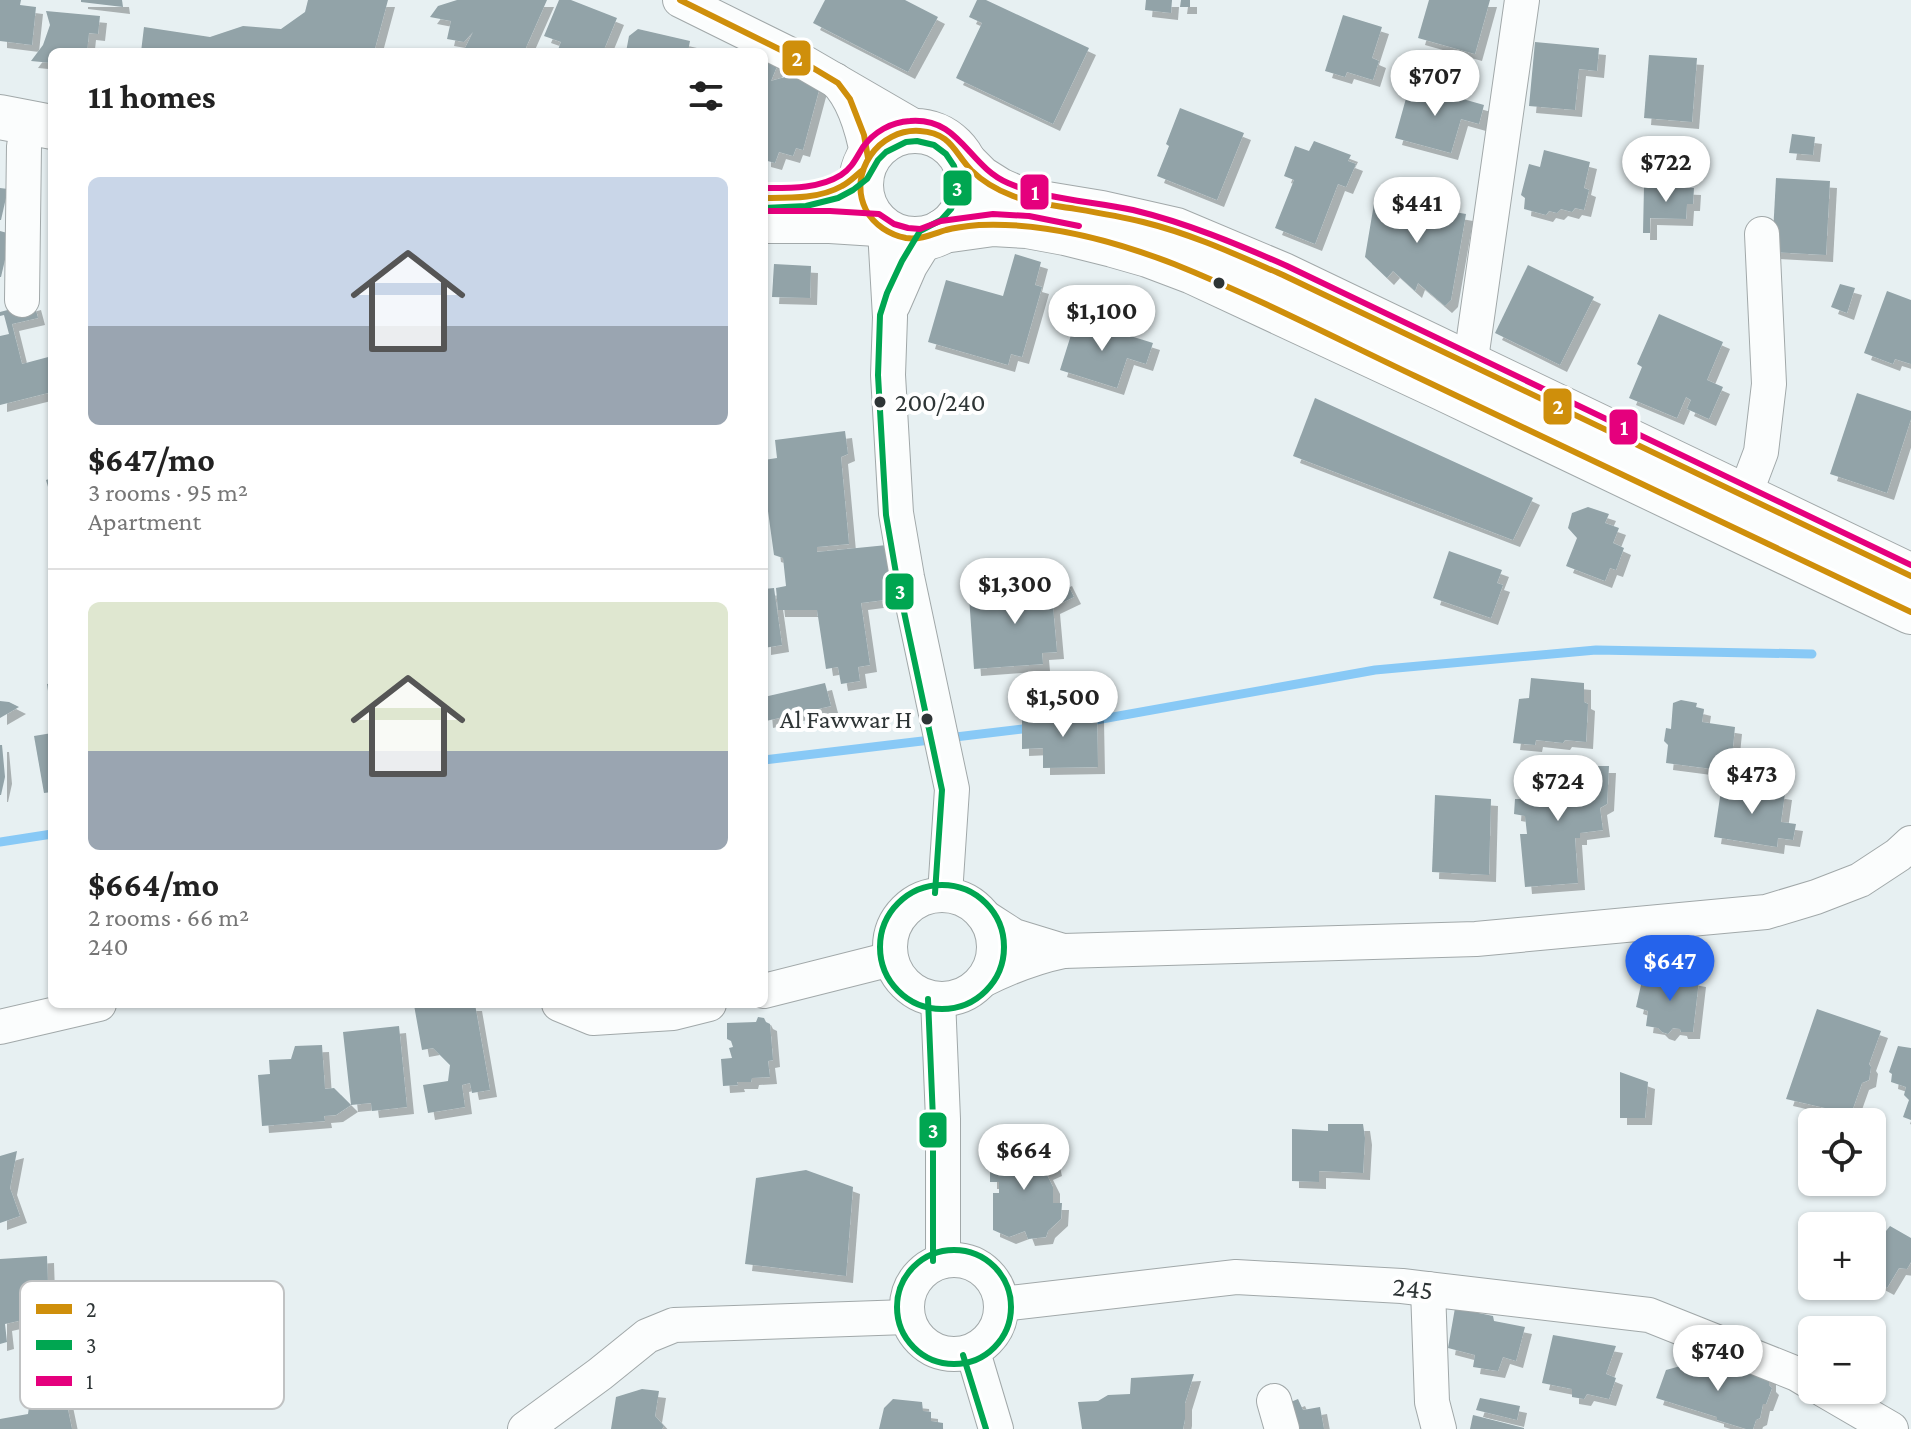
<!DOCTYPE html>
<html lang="en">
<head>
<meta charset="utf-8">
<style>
	body { margin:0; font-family:"Crimson Pro",serif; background:#f6f6f6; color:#222; height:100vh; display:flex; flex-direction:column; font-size:30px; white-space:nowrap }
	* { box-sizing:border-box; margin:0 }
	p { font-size:26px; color:#767676 }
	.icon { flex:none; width:44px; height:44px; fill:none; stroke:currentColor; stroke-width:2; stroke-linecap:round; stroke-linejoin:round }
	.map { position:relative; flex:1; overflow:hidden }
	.panel { position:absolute; left:48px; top:48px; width:720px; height:960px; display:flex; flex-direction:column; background:#fff; border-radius:12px; box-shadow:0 2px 6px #0004 }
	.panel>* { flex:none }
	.tools { position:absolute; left:1798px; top:1108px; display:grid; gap:16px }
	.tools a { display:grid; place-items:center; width:88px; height:88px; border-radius:12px; background:#fff; box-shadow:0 2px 6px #0004; font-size:40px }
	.price { position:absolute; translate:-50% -68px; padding:0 18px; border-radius:28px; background:#fff; color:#222; font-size:26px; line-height:52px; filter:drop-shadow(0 2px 4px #0008) }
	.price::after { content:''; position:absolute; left:50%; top:48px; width:24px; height:18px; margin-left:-12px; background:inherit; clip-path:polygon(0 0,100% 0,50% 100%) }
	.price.active { background:#2563eb; color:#fff }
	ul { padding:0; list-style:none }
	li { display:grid; align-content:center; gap:16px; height:424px; padding:0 40px }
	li+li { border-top:2px solid #e0e0e0 }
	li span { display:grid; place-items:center; height:248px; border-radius:12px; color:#555 }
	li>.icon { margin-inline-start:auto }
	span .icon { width:144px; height:144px; fill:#fffc; stroke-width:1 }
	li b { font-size:34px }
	h2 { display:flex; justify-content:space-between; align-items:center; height:96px; padding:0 40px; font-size:34px }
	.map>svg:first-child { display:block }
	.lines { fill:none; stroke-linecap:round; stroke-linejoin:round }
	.stream { stroke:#88c9f6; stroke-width:9 }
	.building { fill:#92a3a8; filter:url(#shadow) }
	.minor-casing { stroke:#a1a8a9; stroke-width:36 }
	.major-casing { stroke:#a1a8a9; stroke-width:46 }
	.minor { stroke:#fbfdfd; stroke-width:34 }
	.major { stroke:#fbfdfd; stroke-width:44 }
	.bus-1-casing { stroke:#fff; stroke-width:12 }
	.bus-2-casing { stroke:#fff; stroke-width:12 }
	.bus-3-casing { stroke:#fff; stroke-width:12 }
	.bus-1 { stroke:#cf8f0b; stroke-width:6 }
	.bus-2 { stroke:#00a651; stroke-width:6 }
	.bus-3 { stroke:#e5007d; stroke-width:6 }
	.bus-dot { fill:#2e3536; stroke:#fff; stroke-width:3 }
	.labels { text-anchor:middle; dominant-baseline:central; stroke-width:8; stroke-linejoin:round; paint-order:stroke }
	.bus-label { font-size:26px; fill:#2e3536; stroke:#fff; text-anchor:start }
	.street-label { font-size:28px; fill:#2e3536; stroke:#fff }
	.key { fill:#fff; stroke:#c0c2c3; stroke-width:2 }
	.key-label { font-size:22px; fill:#2e3536 }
	.line-badge { stroke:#fff; stroke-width:3 }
	.badge-label { font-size:22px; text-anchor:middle; font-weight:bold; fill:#fff }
</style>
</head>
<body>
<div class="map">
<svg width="1911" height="1429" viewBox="0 0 1911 1429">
	<defs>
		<filter id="shadow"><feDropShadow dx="7" dy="7" stdDeviation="0" flood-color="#0004"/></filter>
	</defs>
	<rect width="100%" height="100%" fill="#e7f0f2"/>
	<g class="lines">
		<g class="stream">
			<polyline points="1085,722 1375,670 1596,650 1812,654"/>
			<polyline points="764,760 1031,728"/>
			<polyline points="0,842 52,834"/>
		</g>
	</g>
	<g class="building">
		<polygon points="0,0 21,0 20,5 36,7 32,45 0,41"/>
		<polygon points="81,0 122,0 123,7 81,2"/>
		<polygon points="308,0 388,0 374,52 141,52 144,27 210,37 243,26 281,29 305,12"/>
		<polygon points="457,0 547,0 524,52 463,52 473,32 464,42 447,39 451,21 430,17 438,6"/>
		<polygon points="559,0 571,0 617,18 603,52 557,52 561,42 544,36"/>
		<polygon points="825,0 905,0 938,17 908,72 813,23"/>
		<polygon points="977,0 986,0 1089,48 1053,124 956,78 982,23 969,17"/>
		<polygon points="1146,0 1172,0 1171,13 1145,10"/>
		<polygon points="1181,0 1190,0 1190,7 1180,7"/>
		<polygon points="1429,0 1490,0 1475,54 1418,38"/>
		<polygon points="46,11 100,16 98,34 89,33 87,52 52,52 52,63 31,61 43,45 50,25"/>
		<polygon points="1343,15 1382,27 1372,58 1379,61 1373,80 1347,72 1345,77 1325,71"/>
		<polygon points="638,29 690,41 688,52 626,52 629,36"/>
		<polygon points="1535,42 1599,48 1597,71 1579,69 1575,110 1529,106"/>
		<polygon points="1649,55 1697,58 1692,122 1644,118"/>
		<polygon points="764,58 780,59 771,81 799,73 822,79 803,150 796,148 793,156 779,152 775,163 764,160"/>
		<polygon points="1410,84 1484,105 1479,124 1461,119 1451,153 1395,138"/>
		<polygon points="1180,108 1244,133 1217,200 1157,176 1169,146 1166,144"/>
		<polygon points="1792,134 1815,137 1813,155 1789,153"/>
		<polygon points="1314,141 1351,155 1348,161 1356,164 1346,187 1338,184 1315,244 1275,228 1294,180 1284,176 1295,146 1309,151"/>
		<polygon points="1544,150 1590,162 1584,188 1589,190 1584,210 1575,208 1572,212 1561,209 1557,213 1549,211 1546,215 1524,209 1525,198 1521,195 1529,164 1540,167"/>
		<polygon points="1776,178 1830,181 1826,255 1772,252"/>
		<polygon points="1644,186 1694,188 1693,204 1687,204 1686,219 1650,218 1650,233 1643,233"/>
		<polygon points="0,188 8,189 1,220 0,220"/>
		<polygon points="1375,198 1466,214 1451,300 1445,306 1418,283 1415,291 1393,271 1387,278 1365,257"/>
		<polygon points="0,231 11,234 1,277 0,277"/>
		<polygon points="1015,254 1041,262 1035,285 1042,287 1022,357 1011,354 1008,365 928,342 946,280 1003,296"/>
		<polygon points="774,264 811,266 810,298 772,297"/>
		<polygon points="1528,265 1594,297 1560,365 1495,333"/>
		<polygon points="1840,284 1855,288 1847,313 1831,307"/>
		<polygon points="1887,291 1911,300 1911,364 1895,359 1893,364 1864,353"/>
		<polygon points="34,303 38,318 12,324 22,364 52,356 52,392 0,405 0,336 9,334 4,315 0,316 0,312"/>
		<polygon points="1659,314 1723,342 1707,380 1723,387 1709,419 1687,409 1691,400 1686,397 1677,418 1629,398 1642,367 1637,364"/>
		<polygon points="1076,319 1153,343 1146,364 1127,358 1117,388 1060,370"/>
		<polygon points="1857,393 1911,411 1911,419 1887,493 1830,474"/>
		<polygon points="1315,398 1533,498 1513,540 1293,456"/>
		<polygon points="845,431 848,454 841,457 849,544 817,547 817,552 887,545 892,599 861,603 870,665 858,667 860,681 841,684 838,667 826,669 817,610 778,610 776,588 786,586 783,558 774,555 764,482 764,460 777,458 775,440"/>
		<polygon points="52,478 52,497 51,497 46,480"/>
		<polygon points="1588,507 1609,514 1605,523 1619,528 1613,543 1624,548 1616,570 1610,568 1605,581 1566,566 1577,538 1568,528 1572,513"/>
		<polygon points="1449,551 1502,570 1497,583 1503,585 1491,618 1433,598"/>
		<polygon points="1065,579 1074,597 1053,607 1057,652 1042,653 1043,664 974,669 969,596 1041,590"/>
		<polygon points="774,588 782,645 764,648 764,589"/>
		<polygon points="1531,678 1584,683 1584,702 1588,704 1586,742 1565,740 1563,743 1536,740 1535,745 1513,743 1519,699 1529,698"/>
		<polygon points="52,683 52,705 50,705 47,684"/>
		<polygon points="825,683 831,706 766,721 764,697"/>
		<polygon points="1681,700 1697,703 1696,707 1704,709 1702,722 1735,727 1731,766 1713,763 1712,769 1666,763 1668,745 1664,741 1666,728 1671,729 1673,703"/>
		<polygon points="0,701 9,702 19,707 0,718"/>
		<polygon points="1097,714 1098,767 1043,768 1043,748 1022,749 1022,715"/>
		<polygon points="52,733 52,792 44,793 34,736"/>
		<polygon points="0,745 2,745 5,777 1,795 0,795"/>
		<polygon points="1537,765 1541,783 1551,781 1555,800 1570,798 1576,766 1609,766 1607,804 1600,808 1603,830 1580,833 1580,838 1575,838 1578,883 1525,887 1520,834 1527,834 1525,816 1514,814 1515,799 1520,799 1518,767"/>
		<polygon points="1722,784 1785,793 1781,822 1796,824 1793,840 1778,838 1777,847 1714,837"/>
		<polygon points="1435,795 1491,799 1489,875 1432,872"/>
		<polygon points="1660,973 1699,980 1693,1032 1681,1032 1680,1029 1673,1028 1668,1034 1662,1032 1658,1028 1646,1026 1648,1011 1636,1007 1641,985 1656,987"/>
		<polygon points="421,1004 475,1004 490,1090 472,1093 470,1083 462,1085 465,1107 428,1113 423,1085 448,1081 450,1065 433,1048 422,1050 414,1005"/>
		<polygon points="1817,1009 1881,1031 1869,1064 1871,1067 1869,1080 1862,1083 1851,1114 1786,1099"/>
		<polygon points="758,1017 764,1018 766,1022 770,1024 773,1060 768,1061 770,1077 752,1078 751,1082 737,1082 738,1085 723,1086 721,1059 732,1058 729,1048 733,1047 731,1041 727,1039 727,1023 756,1022"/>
		<polygon points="399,1026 407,1107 372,1111 371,1103 351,1105 336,1115 324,1116 325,1121 262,1126 258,1075 270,1074 269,1060 291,1059 295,1046 322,1045 325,1089 334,1088 351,1105 343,1032"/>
		<polygon points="1898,1046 1911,1048 1911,1120 1903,1117 1909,1100 1904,1095 1906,1087 1891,1082 1892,1074 1889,1072"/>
		<polygon points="1620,1072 1648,1082 1645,1118 1620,1118"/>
		<polygon points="1328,1124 1363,1124 1365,1138 1363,1173 1319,1171 1319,1182 1292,1181 1292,1129 1328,1131"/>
		<polygon points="1007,1144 1049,1144 1055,1169 1046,1173 1053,1187 1053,1203 1062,1203 1061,1219 1048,1231 1046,1237 1028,1239 1025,1231 1009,1237 993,1230 993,1193 999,1193 999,1182 990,1182 990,1158 1007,1158"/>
		<polygon points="17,1151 10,1188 20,1216 0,1223 0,1156"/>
		<polygon points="806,1170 853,1187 846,1276 745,1264 756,1178"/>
		<polygon points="1864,1218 1886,1231 1890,1226 1911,1238 1911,1262 1907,1269 1899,1268 1887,1288 1872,1280 1872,1226 1859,1226"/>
		<polygon points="47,1256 49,1314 5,1324 7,1342 0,1344 0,1259"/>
		<polygon points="1455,1308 1493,1316 1494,1321 1525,1327 1516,1361 1503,1357 1498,1371 1473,1367 1475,1355 1448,1348"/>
		<polygon points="1553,1335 1616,1346 1606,1374 1616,1378 1609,1399 1587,1394 1584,1399 1572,1397 1572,1389 1542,1383"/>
		<polygon points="1688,1364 1731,1377 1732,1367 1769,1376 1769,1385 1772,1388 1766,1404 1763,1404 1760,1418 1756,1420 1753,1429 1746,1429 1717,1420 1717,1417 1656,1398 1666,1370"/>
		<polygon points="1194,1374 1185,1403 1185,1419 1183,1429 1082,1429 1078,1402 1098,1401 1108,1395 1130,1394 1131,1378"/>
		<polygon points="642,1389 659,1391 655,1416 664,1426 662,1429 611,1429 616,1397"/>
		<polygon points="1480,1398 1520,1406 1517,1420 1476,1410"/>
		<polygon points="893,1399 922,1402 923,1411 931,1412 931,1421 943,1423 943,1429 879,1429 884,1408"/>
		<polygon points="1298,1399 1303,1410 1320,1407 1324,1429 1267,1429 1281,1406"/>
		<polygon points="66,1400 72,1429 0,1429 0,1419 28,1414 29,1407"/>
		<polygon points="1473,1415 1524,1428 1524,1429 1470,1429"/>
	</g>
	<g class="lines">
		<g class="minor-casing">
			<g id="minor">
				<polyline points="680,0 793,56 924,132"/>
				<path d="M835 80C855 99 863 131 868 158"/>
				<polyline points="885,230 890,317 888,375 896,513 907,577 952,789 945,894"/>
				<polyline points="22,300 24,146"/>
				<polyline points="893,305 910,266 928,237"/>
				<polyline points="1470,366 1522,0"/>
				<polyline points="1744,497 1761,452 1769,384 1762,234"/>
				<circle cx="942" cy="947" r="52"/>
				<polyline points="1063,951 1476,939 1766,912 1816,897 1860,880 1898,855 1911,843"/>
				<path d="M983 980C1009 967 1034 957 1063 951L1014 936 986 918"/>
				<polyline points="764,991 891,959"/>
				<polyline points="938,999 943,1119 943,1261"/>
				<polyline points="559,1004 593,1018 673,1013 709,1004"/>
				<polyline points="0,1027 99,1004"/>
				<circle cx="954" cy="1307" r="47"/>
				<polyline points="1428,1289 1432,1402 1439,1429"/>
				<polyline points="1001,1304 1236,1277 1402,1286 1649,1315 1797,1374 1812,1383"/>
				<polyline points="973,1352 996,1429"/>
				<polyline points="1824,1390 1891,1429"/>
				<polyline points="1274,1401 1282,1429"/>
				<polyline points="525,1429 600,1374 647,1336 674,1325 907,1317"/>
			</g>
		</g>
		<g class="major-casing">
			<g id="major">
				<polyline points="0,117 52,127"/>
				<circle cx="915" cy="185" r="54"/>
				<polyline points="965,163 980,178 999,190 1022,200 1101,213 1176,230 1283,275 1911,576"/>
				<polyline points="764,221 830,221 877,224"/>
				<polyline points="943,231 993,224 1027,226 1065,233 1113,245 1148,255 1193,272 1444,389 1911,612"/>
			</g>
		</g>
		<use href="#minor" class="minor"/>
		<use href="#major" class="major"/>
		<g class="bus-1-casing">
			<g id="bus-1">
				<polyline points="680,0 793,56 838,83 850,99 864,135 868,158"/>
				<path d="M764 198C790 198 819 199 842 186 850 182 856 175 863 170"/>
				<path d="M1911 576 1283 275C1237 255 1192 234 1143 222 1119 216 1094 212 1070 208 1051 205 1031 203 1013 196 997 190 982 181 971 170 954 152 951 133 920 131 879 128 847 173 866 210 874 225 890 235 906 238 921 240 933 234 946 230 957 227 968 226 979 225 1045 222 1112 240 1174 264 1256 297 1335 338 1415 376 1581 454 1746 533 1911 612"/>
			</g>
		</g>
		<g class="bus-2-casing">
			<g id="bus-2">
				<polyline points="764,208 806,206 838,198 853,190 867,179 878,160 886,152 906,142 917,141 934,145 946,154 954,166 958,180 957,195 951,209 941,220 920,231 902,261 887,293 880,315 878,375 886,515 897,579 942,790 935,893"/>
				<circle cx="942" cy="947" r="62"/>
				<polyline points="928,999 933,1119 933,1261"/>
				<circle cx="954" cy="1307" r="57"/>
				<polyline points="963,1355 986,1429"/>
			</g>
		</g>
		<g class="bus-3-casing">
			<g id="bus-3">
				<path d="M764 188C789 188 819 189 841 175 853 167 856 158 863 147 874 132 891 122 910 121 960 117 968 166 1008 183 1047 200 1092 201 1133 210 1187 223 1237 244 1287 266L1911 565"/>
				<polyline points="764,211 830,211 879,214 894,224 908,228 920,229 941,221 993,214 1029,216 1079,226"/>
			</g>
		</g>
		<use href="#bus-1" class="bus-1"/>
		<use href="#bus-2" class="bus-2"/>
		<use href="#bus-3" class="bus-3"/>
	</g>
	<g class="bus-dot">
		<circle cx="1219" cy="283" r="7"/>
		<circle cx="880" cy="402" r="7"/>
		<circle cx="927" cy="719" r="7"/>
	</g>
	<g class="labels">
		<g class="bus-label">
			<text x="895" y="402">200/240</text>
			<text x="912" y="719" text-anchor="end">Al Fawwar H</text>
		</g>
		<g class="street-label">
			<text transform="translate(1413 1288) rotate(6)">245</text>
		</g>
	</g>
	<rect x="20" y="1281" width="264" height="128" rx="12" class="key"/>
	<rect x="36" y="1304" width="36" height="10" fill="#cf8f0b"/>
	<rect x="36" y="1340" width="36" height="10" fill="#00a651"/>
	<rect x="36" y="1376" width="36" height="10" fill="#e5007d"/>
	<g class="key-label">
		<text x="86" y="1317">2</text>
		<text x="86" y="1353">3</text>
		<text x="86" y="1389">1</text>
	</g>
	<g class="line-badge">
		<rect x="781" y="39" width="31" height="38" rx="8" fill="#cf8f0b"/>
		<rect x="942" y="169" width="31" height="38" rx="8" fill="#00a651"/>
		<rect x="1019" y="173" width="31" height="38" rx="8" fill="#e5007d"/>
		<rect x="1542" y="387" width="31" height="39" rx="8" fill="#cf8f0b"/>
		<rect x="1608" y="408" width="31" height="38" rx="8" fill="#e5007d"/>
		<rect x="884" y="572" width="31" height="39" rx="8" fill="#00a651"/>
		<rect x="918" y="1111" width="30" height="38" rx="8" fill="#00a651"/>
	</g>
	<g class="badge-label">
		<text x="797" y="66">2</text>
		<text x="957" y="196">3</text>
		<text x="1035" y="200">1</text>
		<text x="1558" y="414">2</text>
		<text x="1624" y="435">1</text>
		<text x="900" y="599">3</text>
		<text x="933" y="1138">3</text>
	</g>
</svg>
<div class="tools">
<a><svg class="icon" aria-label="locate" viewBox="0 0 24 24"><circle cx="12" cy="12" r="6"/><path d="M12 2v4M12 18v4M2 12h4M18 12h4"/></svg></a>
<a>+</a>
<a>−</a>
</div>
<b class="price" style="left:1435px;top:118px">$707</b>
<b class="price" style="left:1666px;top:204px">$722</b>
<b class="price" style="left:1417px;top:245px">$441</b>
<b class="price" style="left:1102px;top:353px">$1,100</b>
<b class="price" style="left:1015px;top:626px">$1,300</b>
<b class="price" style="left:1063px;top:739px">$1,500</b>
<b class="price" style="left:1752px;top:816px">$473</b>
<b class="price" style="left:1558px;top:823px">$724</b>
<b class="price active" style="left:1670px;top:1003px">$647</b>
<b class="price" style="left:1024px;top:1192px">$664</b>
<b class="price" style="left:1718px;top:1393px">$740</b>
<section class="panel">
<h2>11 homes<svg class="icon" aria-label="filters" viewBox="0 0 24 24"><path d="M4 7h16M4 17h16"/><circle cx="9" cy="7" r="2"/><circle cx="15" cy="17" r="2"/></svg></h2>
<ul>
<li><span style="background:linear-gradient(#c9d6e8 60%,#9aa5b1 0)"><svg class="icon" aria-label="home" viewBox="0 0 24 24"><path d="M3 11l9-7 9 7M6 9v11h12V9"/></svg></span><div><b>$647/mo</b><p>3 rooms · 95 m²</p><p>Apartment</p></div></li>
<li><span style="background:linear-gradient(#dfe7d0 60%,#9aa5b1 0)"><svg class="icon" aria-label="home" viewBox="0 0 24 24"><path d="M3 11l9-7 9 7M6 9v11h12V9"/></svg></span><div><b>$664/mo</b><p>2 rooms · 66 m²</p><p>240</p></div></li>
</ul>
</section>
</div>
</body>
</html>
